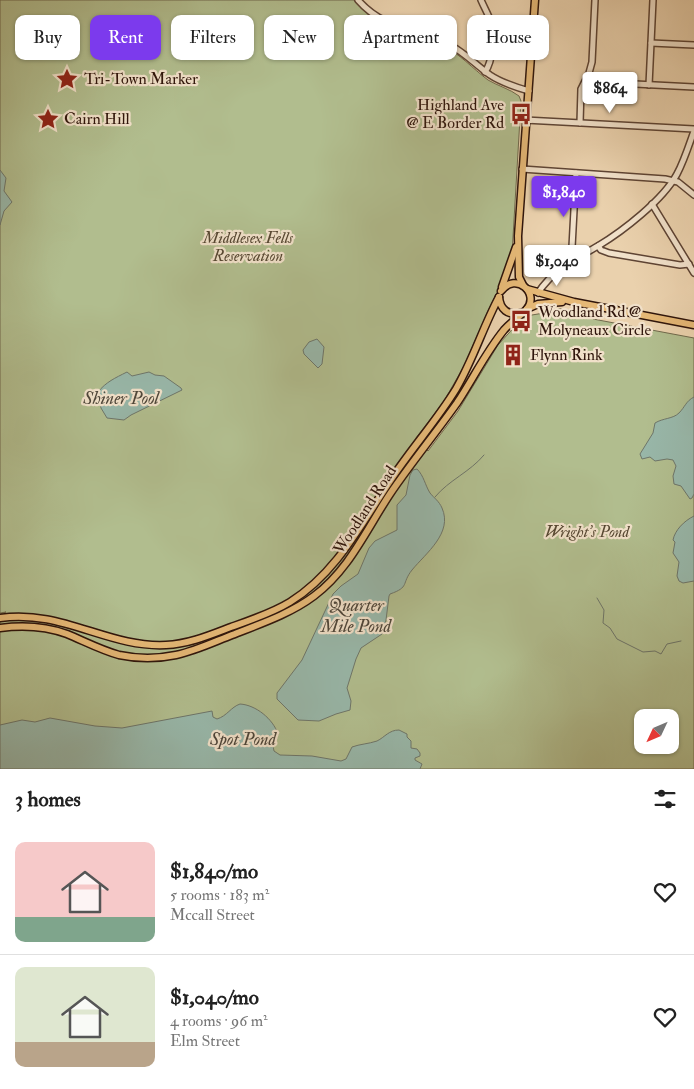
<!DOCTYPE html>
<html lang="en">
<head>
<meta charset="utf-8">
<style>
	body { margin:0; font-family:"IM FELL Double Pica",serif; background:#f2f2f2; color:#222; height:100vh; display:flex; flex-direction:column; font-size:19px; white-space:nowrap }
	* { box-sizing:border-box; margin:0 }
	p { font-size:16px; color:#767676 }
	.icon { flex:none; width:28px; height:28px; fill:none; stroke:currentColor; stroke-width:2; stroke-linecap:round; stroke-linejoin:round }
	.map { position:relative; height:769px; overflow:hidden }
	.sheet { display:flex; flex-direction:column; background:#fff; flex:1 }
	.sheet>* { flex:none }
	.hud { position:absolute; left:15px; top:15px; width:665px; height:45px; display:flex; gap:10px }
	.needle { width:32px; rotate:226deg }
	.tools { position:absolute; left:634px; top:709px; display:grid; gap:10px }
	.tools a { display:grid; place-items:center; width:45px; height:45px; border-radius:10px; background:#fff; box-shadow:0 1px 4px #0004; font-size:25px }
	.price { position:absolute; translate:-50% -42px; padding:0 11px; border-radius:5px; background:#fff; color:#222; font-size:16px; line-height:32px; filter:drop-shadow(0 1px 2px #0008) }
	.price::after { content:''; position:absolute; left:50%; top:30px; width:15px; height:11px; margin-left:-8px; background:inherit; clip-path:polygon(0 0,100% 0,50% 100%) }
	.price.on { background:#7c3aed; color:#fff }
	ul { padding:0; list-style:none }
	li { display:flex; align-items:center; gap:15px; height:125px; padding:0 15px }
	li+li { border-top:1px solid #e0e0e0 }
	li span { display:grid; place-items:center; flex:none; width:140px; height:100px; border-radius:10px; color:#555 }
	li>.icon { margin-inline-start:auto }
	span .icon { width:60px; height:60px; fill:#fffc; stroke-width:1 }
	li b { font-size:21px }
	h2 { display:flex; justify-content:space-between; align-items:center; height:60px; padding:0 15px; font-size:21px }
	.chip { padding:0 18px; border-radius:10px; background:#fff; box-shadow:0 1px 4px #0004; font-size:18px; line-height:45px }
	.chip.on { background:#7c3aed; color:#fff }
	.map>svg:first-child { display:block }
	.green { fill:#b1bd8e; stroke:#70694c; fill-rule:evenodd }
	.water { fill:#98b7a9; stroke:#6e766a }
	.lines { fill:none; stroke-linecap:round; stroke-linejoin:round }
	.stream { stroke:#6e766a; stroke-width:1 }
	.minor-casing { stroke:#5e4434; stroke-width:8 }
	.major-casing { stroke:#2f150b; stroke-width:9 }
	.minor { stroke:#f1e1ca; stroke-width:5 }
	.major { stroke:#e5b876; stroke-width:6 }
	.labels { text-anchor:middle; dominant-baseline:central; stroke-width:4.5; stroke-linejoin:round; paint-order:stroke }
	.poi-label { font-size:16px; fill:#2f150b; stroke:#f1e1ca; text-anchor:start }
	.park-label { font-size:16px; font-style:italic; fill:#564732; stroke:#f1e1ca }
	.street-label { font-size:16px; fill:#2f150b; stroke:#f1e1ca }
	.water-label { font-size:18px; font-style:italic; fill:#4e463a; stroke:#f1e1ca }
</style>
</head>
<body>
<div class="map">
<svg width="694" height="769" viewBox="0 0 694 769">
	<rect width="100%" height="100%" fill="#ead1ad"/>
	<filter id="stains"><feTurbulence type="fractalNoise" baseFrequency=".004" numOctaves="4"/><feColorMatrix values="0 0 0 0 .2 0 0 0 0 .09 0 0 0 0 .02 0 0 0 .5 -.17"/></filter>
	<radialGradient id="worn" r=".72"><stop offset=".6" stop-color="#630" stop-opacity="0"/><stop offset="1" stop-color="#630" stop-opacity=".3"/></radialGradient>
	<path class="green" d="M0 0H354C381 32 408 28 442 45 460 54 472 68 488 80 498 86 510 89 519 96L521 101 512 254 505 276 488 311 464 366 444 401 416 438 428 451 458 411 498 345 518 323 532 315 544 313 554 308 590 313 593 319 694 338V769H0V614L6 612 0 613ZM642 718H670V745H642Z"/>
	<g class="water">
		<polygon points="0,170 6,178 4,191 12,202 4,211 0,225"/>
		<polygon points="317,339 324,347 322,364 318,368 304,354 303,350 309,342"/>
		<path d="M127 372 132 376 149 372 155 375 164 376 181 388 182 390 131 415 124 420 107 418 101 408 98 392C106 382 115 378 127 372Z"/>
		<path d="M694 397V494L692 498 690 499 681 486 674 484 673 476 676 466 673 460 667 459 655 461 650 457 642 459 640 454 653 433 655 423C663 418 673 419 679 413 685 407 686 401 694 397Z"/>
		<path d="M417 469C424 476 425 485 430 493 434 498 439 501 442 508 453 533 426 553 412 570 401 584 410 587 390 594L389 596 386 620 382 634 361 648 356 659 347 688 351 701 350 710 336 714 319 721 298 720 277 699V693L302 660 333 594 341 586 358 574 369 548 375 541 397 530V505L406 495 410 475 413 470Z"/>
		<path d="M694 516V581L683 583 679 581 677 576 679 562 673 553 675 542 673 540C675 530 684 521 694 516Z"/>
		<path d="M240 704C256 705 273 719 278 734L273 746 274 751 280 755 312 756 341 761 346 759 352 747C360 744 368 744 377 741 385 737 389 730 399 730L407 734V737L411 741V748L417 749 420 753V756L415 758V760L422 764 420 769H0V725L22 720 35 722 50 718 95 726 122 728 212 711 213 717 217 719C227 716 231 707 240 704Z"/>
	</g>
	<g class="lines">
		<g class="stream">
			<path d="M435 497C449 480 470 472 484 455"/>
			<polyline points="597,598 604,610 603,623 610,628 617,639 643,652 655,651 661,654 667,644 681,641"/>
		</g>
		<g class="minor-casing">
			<g id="minor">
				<path d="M358 0C385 31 417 27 450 45 465 53 476 65 490 75 502 83 515 87 529 91"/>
				<path d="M481 0C484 7 488 14 491 22 495 34 493 61 485 72"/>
				<polyline points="651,43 694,45"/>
				<polyline points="587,78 596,82 694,87"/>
				<polyline points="649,85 653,0"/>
				<polyline points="525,120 694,129"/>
				<polyline points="580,123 581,89 589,73 592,62 595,0"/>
				<polyline points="522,169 665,179 678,182 694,195"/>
				<polyline points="652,204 694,273"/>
				<polyline points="598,246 601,250 609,253 680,265 689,264"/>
				<polyline points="576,259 572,247 576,173"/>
				<path d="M538 293C553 270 575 259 598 246 623 231 663 200 677 174 684 161 689 145 694 131"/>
			</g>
		</g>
		<g class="major-casing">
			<g id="major">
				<polyline points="523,285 519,277 518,236 535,0"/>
				<polyline points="502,287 516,247"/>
				<polyline points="527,289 574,302 694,325"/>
				<path d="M499 297C500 309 508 316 520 313"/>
				<polyline points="527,309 538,304 562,302"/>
				<path d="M0 618C62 609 108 648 166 645 189 644 210 635 231 627 251 620 272 613 290 602 337 573 362 522 392 478 412 448 437 420 456 389 473 360 483 327 499 297"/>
				<path d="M0 628C23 625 45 626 67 634 84 641 101 650 119 655 138 659 157 659 176 655 195 651 214 642 232 635 260 624 290 614 314 596 349 570 366 530 390 494 411 463 435 434 457 403 473 379 486 352 504 330 511 322 519 317 526 310 541 294 516 271 501 291"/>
			</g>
		</g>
		<use href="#minor" class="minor"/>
		<use href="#major" class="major"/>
	</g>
	<defs>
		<g id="sight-bare" transform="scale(1.725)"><path d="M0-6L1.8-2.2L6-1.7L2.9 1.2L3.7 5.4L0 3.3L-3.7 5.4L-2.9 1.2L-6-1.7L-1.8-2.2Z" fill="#8f2418" stroke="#f1e1ca" stroke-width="2.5" paint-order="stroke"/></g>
		<g id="bus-bare" transform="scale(1.725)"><path d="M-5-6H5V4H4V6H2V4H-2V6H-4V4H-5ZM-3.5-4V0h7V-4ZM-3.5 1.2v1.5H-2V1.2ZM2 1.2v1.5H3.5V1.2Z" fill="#8f2418" stroke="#f1e1ca" stroke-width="2.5" paint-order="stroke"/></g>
		<g id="building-bare" transform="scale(1.725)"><path d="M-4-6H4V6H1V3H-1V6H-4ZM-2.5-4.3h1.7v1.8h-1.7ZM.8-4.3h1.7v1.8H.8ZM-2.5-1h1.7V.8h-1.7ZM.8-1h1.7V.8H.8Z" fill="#8f2418" stroke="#f1e1ca" stroke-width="2.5" paint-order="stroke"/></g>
	</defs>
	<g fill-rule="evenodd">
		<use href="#sight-bare" x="67" y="79"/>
		<use href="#bus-bare" x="521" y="114"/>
		<use href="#sight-bare" x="48" y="119"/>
		<use href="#bus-bare" x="521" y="321"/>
		<use href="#building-bare" x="513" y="355"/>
	</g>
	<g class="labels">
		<g class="poi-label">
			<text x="84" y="79">Tri-Town Marker</text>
			<text x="504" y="105" text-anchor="end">Highland Ave<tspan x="504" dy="18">@ E Border Rd</tspan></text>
			<text x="64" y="119">Cairn Hill</text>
			<text x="538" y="312">Woodland Rd @<tspan x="538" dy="18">Molyneaux Circle</tspan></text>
			<text x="530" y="355">Flynn Rink</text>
		</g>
		<g class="park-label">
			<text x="248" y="238">Middlesex Fells<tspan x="248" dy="18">Reservation</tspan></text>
			<text x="587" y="532">Wright's Pond</text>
		</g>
		<g class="street-label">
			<text transform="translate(365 510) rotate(-57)">Woodland Road</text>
		</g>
		<g class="water-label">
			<text x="121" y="398">Shiner Pool</text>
			<text x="356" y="605">Quarter<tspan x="356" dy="21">Mile Pond</tspan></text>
			<text x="243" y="739">Spot Pond</text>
		</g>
	</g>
	<rect width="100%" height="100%" filter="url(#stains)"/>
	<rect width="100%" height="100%" fill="url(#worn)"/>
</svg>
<div class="tools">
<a><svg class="needle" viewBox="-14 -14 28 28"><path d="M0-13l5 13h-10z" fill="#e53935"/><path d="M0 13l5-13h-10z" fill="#767676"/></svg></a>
</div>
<b class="price" style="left:610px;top:114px">$864</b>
<b class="price on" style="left:564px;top:218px">$1,840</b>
<b class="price" style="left:557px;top:287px">$1,040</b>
<div class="hud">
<a class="chip">Buy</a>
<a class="chip on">Rent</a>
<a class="chip">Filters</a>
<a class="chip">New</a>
<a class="chip">Apartment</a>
<a class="chip">House</a>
</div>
</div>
<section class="sheet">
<h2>3 homes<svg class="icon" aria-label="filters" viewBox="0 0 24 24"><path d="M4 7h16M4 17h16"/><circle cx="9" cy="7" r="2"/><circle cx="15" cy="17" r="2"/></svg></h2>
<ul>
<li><span style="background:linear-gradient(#f6c9c9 75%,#7fa58c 0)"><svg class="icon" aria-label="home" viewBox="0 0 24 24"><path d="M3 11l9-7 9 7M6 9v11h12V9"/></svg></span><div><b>$1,840/mo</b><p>5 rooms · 183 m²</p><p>Mccall Street</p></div><svg class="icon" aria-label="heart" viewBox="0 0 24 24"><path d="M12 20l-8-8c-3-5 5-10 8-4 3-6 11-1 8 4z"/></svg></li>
<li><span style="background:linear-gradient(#dfe7d0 75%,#b9a48a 0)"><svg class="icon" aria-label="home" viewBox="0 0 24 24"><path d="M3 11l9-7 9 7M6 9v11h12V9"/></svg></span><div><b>$1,040/mo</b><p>4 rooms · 96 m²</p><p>Elm Street</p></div><svg class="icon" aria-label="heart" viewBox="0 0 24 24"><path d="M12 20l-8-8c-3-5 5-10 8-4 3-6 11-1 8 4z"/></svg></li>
</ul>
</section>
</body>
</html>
